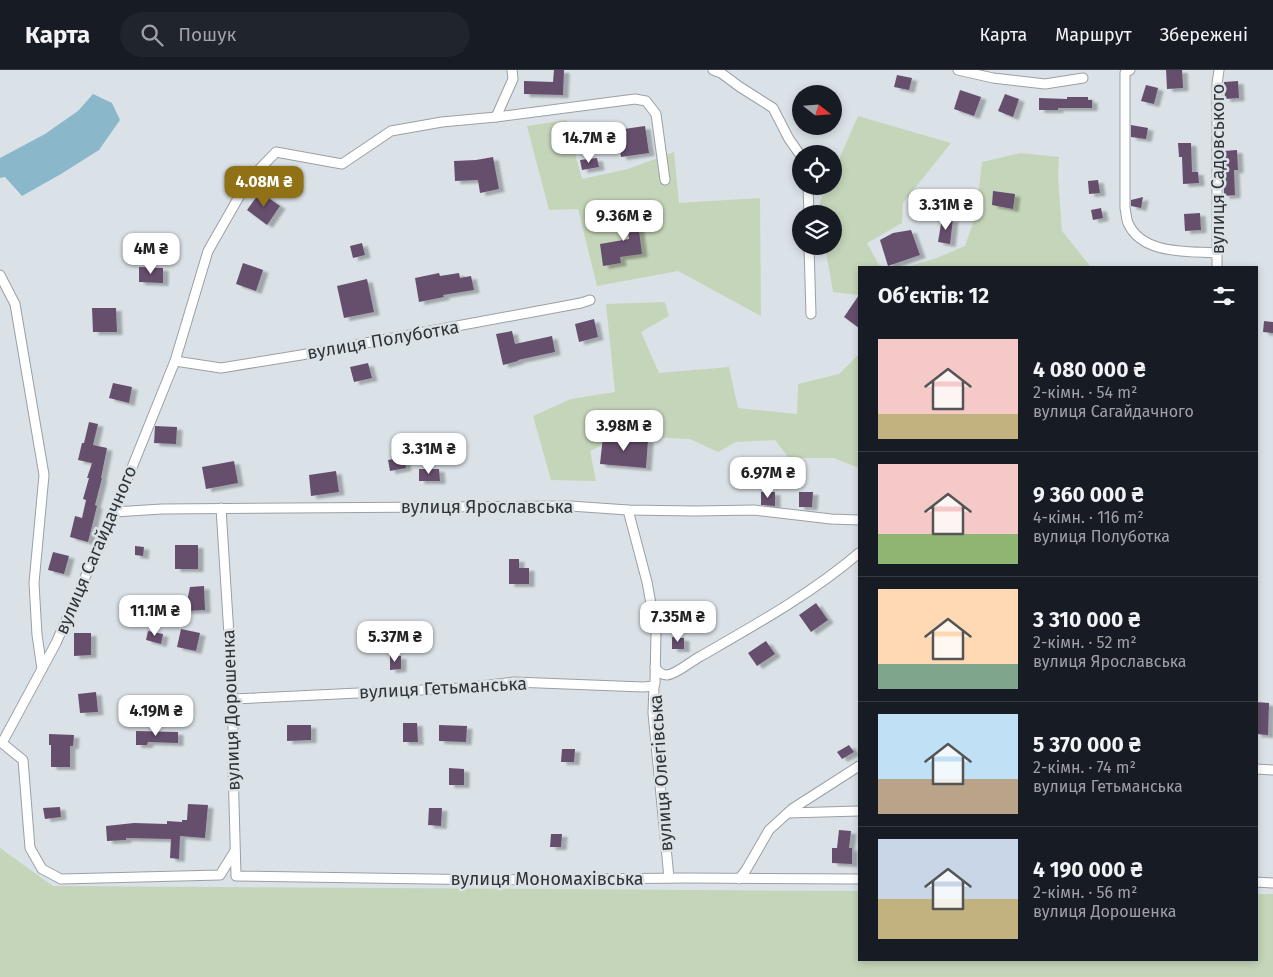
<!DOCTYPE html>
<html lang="uk">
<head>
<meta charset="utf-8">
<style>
	body { margin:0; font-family:"Fira Sans",sans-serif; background:#20242c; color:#f1f3f6; height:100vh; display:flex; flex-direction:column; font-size:19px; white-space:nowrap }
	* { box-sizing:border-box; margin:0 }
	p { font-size:16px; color:#9ea1a6 }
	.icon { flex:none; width:28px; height:28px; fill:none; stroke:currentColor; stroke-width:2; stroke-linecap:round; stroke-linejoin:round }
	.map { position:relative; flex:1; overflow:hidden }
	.drawer { position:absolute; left:858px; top:196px; width:400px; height:695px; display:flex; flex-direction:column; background:#171b24; border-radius:0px; box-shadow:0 2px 8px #0003 }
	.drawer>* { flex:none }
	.needle { width:32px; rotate:107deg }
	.controls { position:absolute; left:792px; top:15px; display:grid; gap:10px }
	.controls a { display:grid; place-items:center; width:50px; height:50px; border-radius:50%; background:#171b24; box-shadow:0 2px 8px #0003; font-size:25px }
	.price { position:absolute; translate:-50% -42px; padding:0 11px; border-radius:10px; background:#fff; color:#222; font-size:16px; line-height:32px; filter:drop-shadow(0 1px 2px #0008) }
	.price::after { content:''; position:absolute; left:50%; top:30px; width:15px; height:11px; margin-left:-8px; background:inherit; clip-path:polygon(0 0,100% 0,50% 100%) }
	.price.active { background:#907116; color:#fff }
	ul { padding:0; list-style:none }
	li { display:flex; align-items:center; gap:15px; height:125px; padding:0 20px }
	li+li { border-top:1px solid #363941 }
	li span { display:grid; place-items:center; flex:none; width:140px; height:100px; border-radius:0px; color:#555 }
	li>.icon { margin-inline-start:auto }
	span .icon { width:60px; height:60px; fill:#fffc; stroke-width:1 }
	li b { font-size:21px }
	h2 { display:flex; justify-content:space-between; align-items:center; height:60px; padding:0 20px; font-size:21px }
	header { display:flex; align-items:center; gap:30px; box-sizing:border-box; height:70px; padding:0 25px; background:#171b24; border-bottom:1px solid #363941 }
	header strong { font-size:24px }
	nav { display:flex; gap:28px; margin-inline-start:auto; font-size:18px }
	.search { width:350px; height:45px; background:#20242c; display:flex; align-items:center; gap:12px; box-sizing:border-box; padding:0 18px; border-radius:28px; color:#9ea1a6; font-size:19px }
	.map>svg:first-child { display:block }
	.green { fill:#c5d5b9 }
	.water { fill:#8ab8ca }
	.building { fill:#664f6d; filter:url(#shadow) }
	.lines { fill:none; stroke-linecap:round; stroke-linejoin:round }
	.minor-casing { stroke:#99a0a5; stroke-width:11 }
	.minor { stroke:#fff; stroke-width:9 }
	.labels { text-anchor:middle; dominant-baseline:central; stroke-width:5; stroke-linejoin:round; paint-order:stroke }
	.street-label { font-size:18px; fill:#313436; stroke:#dae2e7 }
</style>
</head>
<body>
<header>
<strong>Карта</strong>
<div class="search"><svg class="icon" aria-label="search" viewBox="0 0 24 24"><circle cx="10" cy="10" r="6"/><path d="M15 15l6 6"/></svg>Пошук</div>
<nav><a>Карта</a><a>Маршрут</a><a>Збережені</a></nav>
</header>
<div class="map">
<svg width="1273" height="907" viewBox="0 0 1273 907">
	<defs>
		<filter id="shadow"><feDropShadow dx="5.5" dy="3" stdDeviation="1" flood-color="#0004"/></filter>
	</defs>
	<rect width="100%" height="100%" fill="#dae2e7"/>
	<g class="green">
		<polygon points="858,46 951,73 903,133 902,153 867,173 879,195 889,197 859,198 859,225 833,222 825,176 834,176 834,144 819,144 818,137 827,116 834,116 834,101"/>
		<polygon points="566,50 582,109 628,99 674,82 679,133 760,128 761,246 678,201 597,216 578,139 549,140 527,56"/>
		<polygon points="1020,83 1059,87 1058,107 1062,161 1091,197 902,198 934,189 965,176 976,144 982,92"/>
		<polygon points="665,232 669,246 641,262 659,303 729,297 738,338 797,344 798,314 839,304 859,284 859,398 834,388 789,388 775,370 736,372 718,382 690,369 668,368 630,362 590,381 596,411 551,410 533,346 571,329 615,322 606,234"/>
		<polygon points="0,778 53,816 859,821 859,890 1256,890 1256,824 1273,824 1273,907 0,907"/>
	</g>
	<polygon class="water" points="93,24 112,33 120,50 99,80 61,104 22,126 5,107 0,108 0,88 45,64 78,41"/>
	<g class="building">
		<polygon points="554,0 564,0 563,25 524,24 524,11 553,12"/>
		<polygon points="1166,0 1182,0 1183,18 1167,19"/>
		<polygon points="897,5 912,8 909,20 894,17"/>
		<polygon points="1238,11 1239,28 1225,29 1224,12"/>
		<polygon points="1146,15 1158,18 1154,34 1141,31"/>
		<polygon points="960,20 981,27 974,46 954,39"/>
		<polygon points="1005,24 1019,29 1013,47 998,41"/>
		<polygon points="1067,27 1088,27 1088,30 1092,30 1092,38 1058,38 1058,40 1039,40 1039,28 1067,29"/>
		<polygon points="1131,55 1148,58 1146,69 1131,67"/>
		<polygon points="645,56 649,83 621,87 617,60"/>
		<polygon points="1178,73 1191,73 1192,102 1198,102 1199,113 1183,114 1182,87 1179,87"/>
		<polygon points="1237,80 1238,100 1234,100 1235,125 1224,126 1223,81"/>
		<polygon points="493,87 499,119 480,123 478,110 455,111 454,91 476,90"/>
		<polygon points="597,88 599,97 582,100 580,90"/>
		<polygon points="1098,110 1100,123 1089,124 1088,111"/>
		<polygon points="993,121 1015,124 1013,139 992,135"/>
		<polygon points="260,122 280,136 267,155 247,140"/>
		<polygon points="1143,127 1141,138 1131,136 1131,130"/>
		<polygon points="636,137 642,184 620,187 621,193 603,196 600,174 629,169 625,139"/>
		<polygon points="1101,138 1103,148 1093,150 1091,140"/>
		<polygon points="1200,143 1201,160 1185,161 1184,144"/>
		<polygon points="942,148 953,149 950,174 938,172"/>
		<polygon points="911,160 920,185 888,196 880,170 893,163"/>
		<polygon points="362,173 365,185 353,188 350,176"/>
		<polygon points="243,193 263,200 256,221 236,214"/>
		<polygon points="139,197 163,198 163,213 139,212"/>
		<polygon points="439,203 440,206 459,203 460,208 471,206 474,220 443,225 444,227 419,232 415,208"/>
		<polygon points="367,209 374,242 344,248 337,216"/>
		<polygon points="859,225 859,258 844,247"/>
		<polygon points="92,238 116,238 117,262 93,262"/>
		<polygon points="594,249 598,267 579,272 575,254"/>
		<polygon points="1264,251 1273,252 1273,263 1263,262"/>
		<polygon points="512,261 515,274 552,266 555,282 518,290 518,291 503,295 496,264"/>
		<polygon points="368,293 372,308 354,312 350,297"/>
		<polygon points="113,313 132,317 129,333 109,328"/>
		<polygon points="89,352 98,354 93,375 107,378 101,408 102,408 95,435 97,436 88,472 70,467 75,446 82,448 86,430 83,429 89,408 87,408 92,393 78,390 82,373 84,373"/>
		<polygon points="155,356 177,357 176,374 154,373"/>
		<polygon points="603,366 648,370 646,398 600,394"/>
		<polygon points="404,387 406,398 390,401 388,390"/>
		<polygon points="234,391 238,413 206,419 202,397"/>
		<polygon points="419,399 439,399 440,411 419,411"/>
		<polygon points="336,401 339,422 311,426 309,405"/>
		<polygon points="761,422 775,422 775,436 761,435"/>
		<polygon points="799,422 813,422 812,437 799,437"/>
		<rect x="175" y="475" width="23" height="24"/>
		<polygon points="135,476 144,477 143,486 135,485"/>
		<polygon points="53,482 69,486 64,504 48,500"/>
		<polygon points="509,489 519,489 519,498 529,498 529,514 509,514"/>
		<polygon points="204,516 205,540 185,541 190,517"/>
		<polygon points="816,533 828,550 811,562 799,545"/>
		<polygon points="181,559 200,563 196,581 177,577"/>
		<polygon points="148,561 163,564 161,574 146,570"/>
		<polygon points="74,563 91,563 91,585 74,586"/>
		<polygon points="672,567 684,568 684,579 672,579"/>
		<polygon points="766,571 775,584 757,596 748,583"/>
		<polygon points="390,586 401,586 401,599 390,600"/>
		<polygon points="96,622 98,642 80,643 78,624"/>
		<polygon points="1256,632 1269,633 1268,665 1256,664"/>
		<polygon points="403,653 417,653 418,672 403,672"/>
		<polygon points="287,655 311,655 311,670 287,671"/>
		<polygon points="439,655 467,656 466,672 439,671"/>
		<polygon points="136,661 178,662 178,673 148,672 147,675 136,675"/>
		<polygon points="49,664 74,665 73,676 70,676 70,697 51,697 51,675 49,675"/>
		<polygon points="849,675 854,682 842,689 837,682"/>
		<polygon points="562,679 575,679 574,692 561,692"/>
		<polygon points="449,698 464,699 464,715 449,715"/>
		<polygon points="188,734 208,735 205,768 180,766 179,789 170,788 171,769 126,768 126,770 107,771 106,756 134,753 167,754 167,751 182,752 182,750 187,750"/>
		<polygon points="60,737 61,747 45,749 43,738"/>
		<polygon points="429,738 442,738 441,756 428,755"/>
		<polygon points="839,760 851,761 849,778 852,778 852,794 832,793 832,778 837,778"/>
		<polygon points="551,764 562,764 561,777 550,777"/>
	</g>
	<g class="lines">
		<g class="minor-casing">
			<g id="minor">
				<polyline points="713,0 721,3 740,17 773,38 789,69 801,86"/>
				<polyline points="958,0 993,8 1045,14 1083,8"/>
				<path d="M1130 0 1125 3V138C1126 142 1126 148 1128 153 1142 185 1188 181 1217 183"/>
				<polyline points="496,47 513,9 512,0"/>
				<polyline points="808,116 809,144"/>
				<polyline points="809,176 811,244"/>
				<polyline points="1217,198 1217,14 1219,0"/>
				<polyline points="0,205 15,234 44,405 34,513 37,565 42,599"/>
				<polyline points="175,291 221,298 301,285 581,233 590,230"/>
				<polyline points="221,438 233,629 233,696 236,806 494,810 686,808 859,809"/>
				<polyline points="628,440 647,512 656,561 655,613 654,616 653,643 669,808"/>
				<polyline points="114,442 162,439 570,436 628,440 695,441 754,440 831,449 859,450"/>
				<path d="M655 597C658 602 661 605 667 605 677 604 691 591 701 586 755 555 811 524 859 483"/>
				<polyline points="233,629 463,618 514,612 643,617 654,616"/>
				<polyline points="1256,699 1273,700"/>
				<polyline points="788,743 859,741"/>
				<polyline points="235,781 220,805 61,809 42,799 30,778 23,690 2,673 56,573 114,442 175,291 208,181 248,111 276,82 342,94 391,61 442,52 496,47 635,29 646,31 656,44 665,110"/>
				<polyline points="739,809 746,800 769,760 792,739 859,696"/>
				<polyline points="1256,812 1273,813"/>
			</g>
		</g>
		<use href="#minor" class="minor"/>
	</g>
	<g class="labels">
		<g class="street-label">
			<text transform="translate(1218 99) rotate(-90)">вулиця Садовського</text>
			<text transform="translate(383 270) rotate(-10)">вулиця Полуботка</text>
			<text x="487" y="437">вулиця Ярославська</text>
			<text transform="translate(96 480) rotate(-67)">вулиця Сагайдачного</text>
			<text transform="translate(443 618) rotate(-3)">вулиця Гетьманська</text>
			<text transform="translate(231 640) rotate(-92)">вулиця Дорошенка</text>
			<text transform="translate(661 703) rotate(-94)">вулиця Олегівська</text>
			<text x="547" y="809">вулиця Мономахівська</text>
		</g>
	</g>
</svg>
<div class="controls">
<a><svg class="needle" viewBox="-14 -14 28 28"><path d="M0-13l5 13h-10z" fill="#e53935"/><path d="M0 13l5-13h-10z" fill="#9ea1a6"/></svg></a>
<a><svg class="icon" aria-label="locate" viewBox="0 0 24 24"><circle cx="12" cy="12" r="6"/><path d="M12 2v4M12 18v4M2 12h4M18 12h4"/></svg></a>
<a><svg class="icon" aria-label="layers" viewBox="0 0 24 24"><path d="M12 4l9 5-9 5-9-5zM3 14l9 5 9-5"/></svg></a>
</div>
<b class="price" style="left:589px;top:94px">14.7M ₴</b>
<b class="price active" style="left:264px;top:138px">4.08M ₴</b>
<b class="price" style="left:946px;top:161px">3.31M ₴</b>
<b class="price" style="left:624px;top:172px">9.36M ₴</b>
<b class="price" style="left:151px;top:205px">4M ₴</b>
<b class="price" style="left:624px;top:382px">3.98M ₴</b>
<b class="price" style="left:429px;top:405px">3.31M ₴</b>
<b class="price" style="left:768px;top:429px">6.97M ₴</b>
<b class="price" style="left:155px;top:567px">11.1M ₴</b>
<b class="price" style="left:678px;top:573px">7.35M ₴</b>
<b class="price" style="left:395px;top:593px">5.37M ₴</b>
<b class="price" style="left:156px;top:667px">4.19M ₴</b>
<section class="drawer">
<h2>Об’єктів: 12<svg class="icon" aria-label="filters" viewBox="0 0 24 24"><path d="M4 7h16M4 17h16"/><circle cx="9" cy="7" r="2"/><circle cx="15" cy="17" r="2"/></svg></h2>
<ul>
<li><span style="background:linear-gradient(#f6c9c9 75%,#c2b280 0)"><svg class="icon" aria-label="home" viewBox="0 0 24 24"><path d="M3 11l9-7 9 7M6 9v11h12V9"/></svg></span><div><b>4 080 000 ₴</b><p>2-кімн. · 54 m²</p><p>вулиця Сагайдачного</p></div></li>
<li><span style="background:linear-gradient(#f6c9c9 70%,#8fb573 0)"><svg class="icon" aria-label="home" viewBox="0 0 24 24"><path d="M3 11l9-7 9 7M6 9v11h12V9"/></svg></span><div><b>9 360 000 ₴</b><p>4-кімн. · 116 m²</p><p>вулиця Полуботка</p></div></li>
<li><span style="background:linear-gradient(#ffd9b3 75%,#7fa58c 0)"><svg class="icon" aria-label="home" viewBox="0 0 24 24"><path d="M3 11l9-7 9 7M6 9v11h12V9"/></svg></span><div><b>3 310 000 ₴</b><p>2-кімн. · 52 m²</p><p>вулиця Ярославська</p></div></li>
<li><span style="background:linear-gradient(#bfe0f5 65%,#b9a48a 0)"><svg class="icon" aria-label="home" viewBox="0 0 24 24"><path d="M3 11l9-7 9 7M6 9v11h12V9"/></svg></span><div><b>5 370 000 ₴</b><p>2-кімн. · 74 m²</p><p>вулиця Гетьманська</p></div></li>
<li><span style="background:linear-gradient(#c9d6e8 60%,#c2b280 0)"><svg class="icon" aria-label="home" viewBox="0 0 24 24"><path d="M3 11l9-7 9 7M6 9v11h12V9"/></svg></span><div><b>4 190 000 ₴</b><p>2-кімн. · 56 m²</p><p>вулиця Дорошенка</p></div></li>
</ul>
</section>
</div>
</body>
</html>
